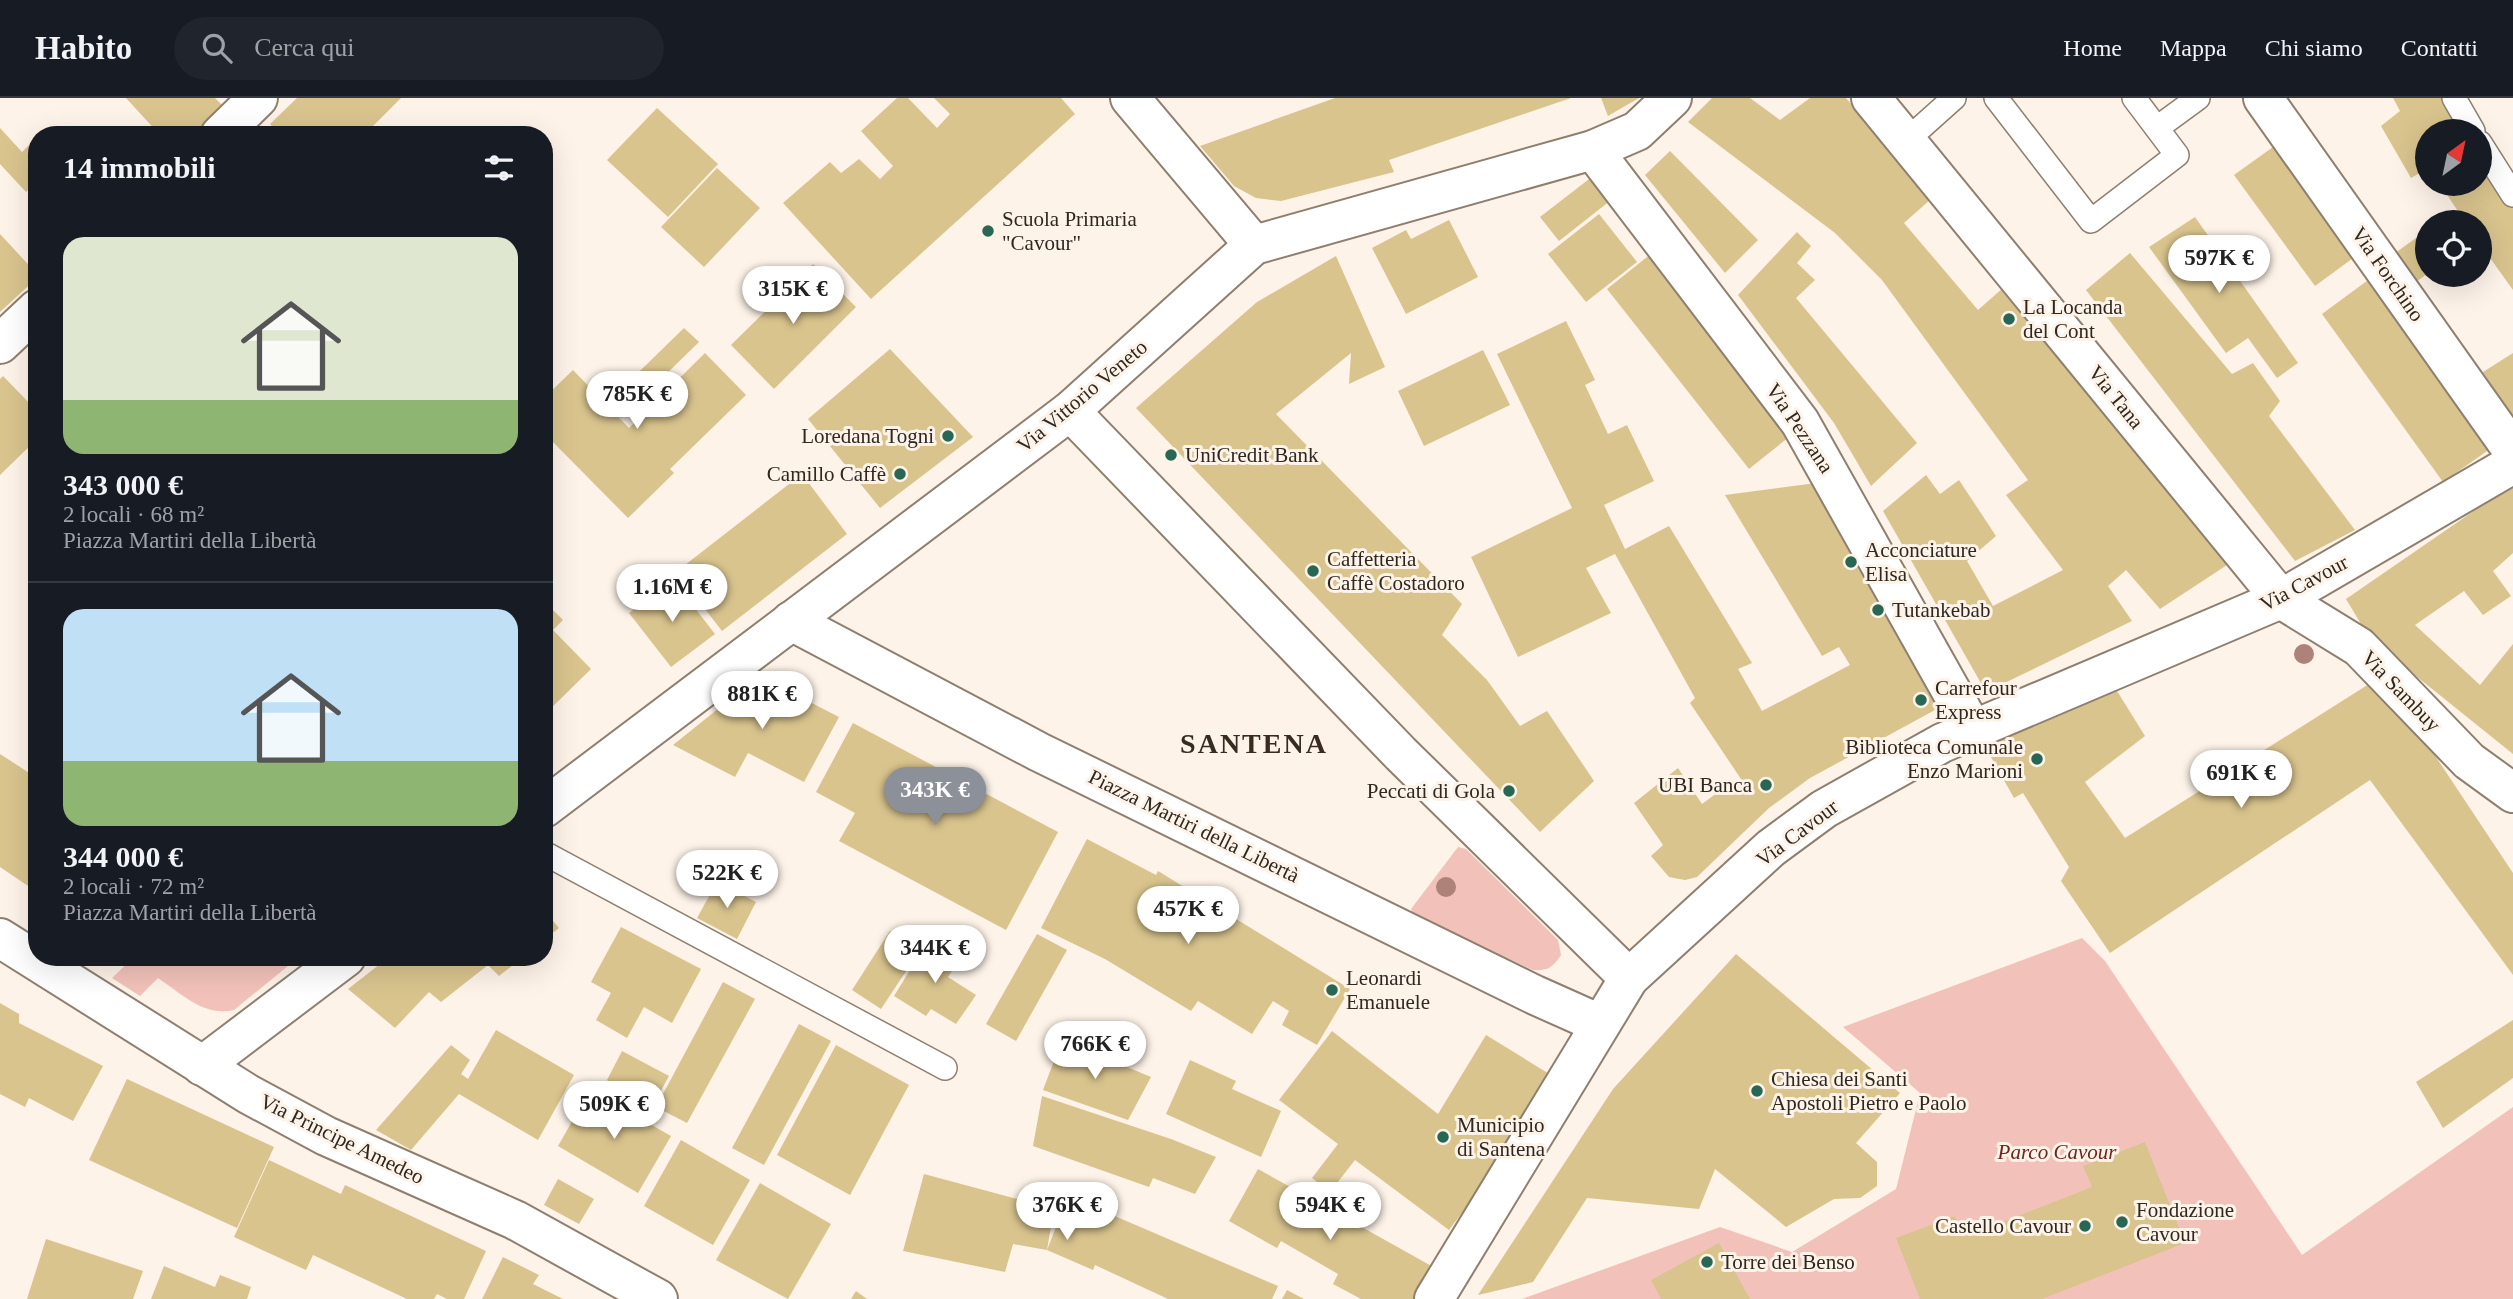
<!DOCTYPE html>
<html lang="it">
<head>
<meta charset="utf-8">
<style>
	body { margin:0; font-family:Georgia,serif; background:#20242c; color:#f1f3f6; height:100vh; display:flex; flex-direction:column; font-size:26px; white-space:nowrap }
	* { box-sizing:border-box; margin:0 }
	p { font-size:23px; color:#9ea1a6 }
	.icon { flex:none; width:38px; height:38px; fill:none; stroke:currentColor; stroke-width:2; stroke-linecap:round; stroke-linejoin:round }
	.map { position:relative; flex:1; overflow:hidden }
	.side { position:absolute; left:28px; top:28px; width:525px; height:840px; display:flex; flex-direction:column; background:#171b24; border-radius:28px; box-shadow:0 7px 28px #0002 }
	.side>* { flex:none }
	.needle { width:46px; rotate:33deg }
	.controls { position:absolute; left:2415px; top:21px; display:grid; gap:14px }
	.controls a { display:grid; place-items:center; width:77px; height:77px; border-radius:50%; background:#171b24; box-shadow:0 7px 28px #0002; font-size:35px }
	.price { position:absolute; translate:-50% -60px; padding:0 16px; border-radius:24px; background:#fff; color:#222; font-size:23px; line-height:46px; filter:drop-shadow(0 2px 4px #0008) }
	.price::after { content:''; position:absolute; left:50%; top:42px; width:21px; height:16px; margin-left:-10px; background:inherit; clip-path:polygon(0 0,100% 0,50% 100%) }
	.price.on { background:#8c9099; color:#fff }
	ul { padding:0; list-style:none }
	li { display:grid; align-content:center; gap:14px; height:371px; padding:0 35px }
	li+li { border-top:2px solid #363941 }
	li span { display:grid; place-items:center; height:217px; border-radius:21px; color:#555 }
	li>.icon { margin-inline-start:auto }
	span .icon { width:126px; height:126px; fill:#fffc; stroke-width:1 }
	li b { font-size:30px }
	h2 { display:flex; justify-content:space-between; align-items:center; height:84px; padding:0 35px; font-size:30px }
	header { display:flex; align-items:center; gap:42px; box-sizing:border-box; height:98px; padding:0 35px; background:#171b24; border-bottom:2px solid #363941 }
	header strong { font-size:33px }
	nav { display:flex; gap:38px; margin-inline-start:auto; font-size:24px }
	.search { width:490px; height:63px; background:#20242c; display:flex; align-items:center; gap:18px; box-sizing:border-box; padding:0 24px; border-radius:38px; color:#9ea1a6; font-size:26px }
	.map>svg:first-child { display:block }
	.green { fill:#f2c2ba }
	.building { fill:#d9c48e }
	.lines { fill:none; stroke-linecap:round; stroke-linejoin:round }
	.service-casing { stroke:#8e7f6f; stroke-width:26 }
	.minor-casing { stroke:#8e7f6f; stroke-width:42 }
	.tertiary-casing { stroke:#8e7f6f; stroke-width:42 }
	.service { stroke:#fff; stroke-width:23 }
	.minor { stroke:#fff; stroke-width:38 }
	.tertiary { stroke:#fff; stroke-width:38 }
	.tree { fill:#ae8278 }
	.poi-dot { fill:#286753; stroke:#fdf3e8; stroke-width:2.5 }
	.labels { text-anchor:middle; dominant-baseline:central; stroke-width:6; stroke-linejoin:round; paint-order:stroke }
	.poi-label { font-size:21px; fill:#2e2821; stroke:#fdf3e8; text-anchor:start }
	.street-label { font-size:21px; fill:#2e2821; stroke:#fdf3e8 }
	.park-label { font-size:21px; font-style:italic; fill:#6d251d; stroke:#fdf3e8 }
	.district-label { font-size:28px; font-weight:bold; letter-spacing:2px; fill:#382c1e; stroke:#fdf3e8 }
</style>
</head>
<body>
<header>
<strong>Habito</strong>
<div class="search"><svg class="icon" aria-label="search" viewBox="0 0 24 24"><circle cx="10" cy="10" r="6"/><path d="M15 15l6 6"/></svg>Cerca qui</div>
<nav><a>Home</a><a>Mappa</a><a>Chi siamo</a><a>Contatti</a></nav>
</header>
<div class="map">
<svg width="2513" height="1201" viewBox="0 0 2513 1201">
	<rect width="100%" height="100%" fill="#fdf3e8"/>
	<g class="green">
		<path d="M1458 749 1466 751 1558 842 1561 857C1553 869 1548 873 1533 872L1414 818 1411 811Z"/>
		<polygon points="2082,840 2105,863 2302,1157 2513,1009 2513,1201 1522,1201 1720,1129 1792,1154 1896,1091 1920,995 1843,929"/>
		<path d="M134 859H299L234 912C204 919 182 896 158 880L140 898 112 880Z"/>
	</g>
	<g class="building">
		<polygon points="126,0 215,0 223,8 192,37 160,37"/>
		<polygon points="297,0 401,0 364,37 280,37 270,26"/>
		<polygon points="897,0 908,0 937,30 950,16 934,0 1061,0 1075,16 871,201 783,105 830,64 841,75 859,61 880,81 893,68 861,33"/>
		<polygon points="1335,0 1571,0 1389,62 1394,74 1281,103 1256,100 1234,88 1200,48"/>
		<polygon points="1601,0 1639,0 1608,18"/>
		<polygon points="1712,0 1750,0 1780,22 1810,0 1846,0 1931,101 1904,125 1978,212 2003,190 2230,465 2160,511 2126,472 2108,488 2132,523 1986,594 1883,413 1926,377 1940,396 1959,382 1996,438 1967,463 1993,508 2063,472 2006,397 2028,382 1882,182 1835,135 1688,24"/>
		<polygon points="2393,0 2447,0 2467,33 2427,33 2427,71 2411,80 2381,28 2400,13"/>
		<polygon points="657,10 718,66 668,119 607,62"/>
		<polygon points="47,29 54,37 40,37"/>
		<polygon points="0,30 22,54 37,39 37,84 26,94 0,66"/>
		<polygon points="2280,44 2360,155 2315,188 2234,77"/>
		<polygon points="1670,53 1758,142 1725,175 1645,77"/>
		<polygon points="2480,55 2513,107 2513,192 2480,146 2480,124 2465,124 2440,86 2480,86"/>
		<polygon points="717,70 760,110 704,169 661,129"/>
		<polygon points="1593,78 1611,102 1559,143 1540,119"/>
		<polygon points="1599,116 1637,164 1586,204 1548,156"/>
		<polygon points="2195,119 2298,265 2277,280 2248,240 2226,255 2149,149"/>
		<polygon points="1449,122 1478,179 1406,216 1372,150 1406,132 1411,141"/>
		<polygon points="2427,132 2427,176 2412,187 2391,158"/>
		<polygon points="1797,134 1811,148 1797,165 1815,182 1796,200 1917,345 1871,388 1834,325 1738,197"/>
		<polygon points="0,136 37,176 37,180 0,214"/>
		<polygon points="1652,155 1794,335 1749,371 1607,191"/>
		<polygon points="2130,155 2232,276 2253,265 2280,303 2269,318 2355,432 2295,463 2086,192"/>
		<polygon points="1336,158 1385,269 1349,286 1351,255 1276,316 1462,506 1442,537 1487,582 1520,628 1547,613 1594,683 1540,734 1136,310 1257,204"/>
		<polygon points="813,166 856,209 774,291 731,247"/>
		<polygon points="2375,177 2497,346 2443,384 2322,216"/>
		<polygon points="1566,223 1595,282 1585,287 1608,336 1627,327 1654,383 1604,407 1625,451 1669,428 1752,565 1738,571 1762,613 1850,567 1839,549 1822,558 1725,397 1824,384 1946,606 1810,680 1769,710 1697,779 1685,782 1669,779 1651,758 1663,747 1634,705 1678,670 1702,706 1725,689 1731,696 1743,684 1690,605 1695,600 1615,456 1586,470 1611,515 1518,559 1471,459 1572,410 1497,256"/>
		<polygon points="684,230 699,244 621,320 607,305"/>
		<polygon points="890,251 973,339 880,410 808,321"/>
		<polygon points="1483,252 1510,307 1424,348 1398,293"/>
		<polygon points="705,255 746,297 670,371 674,375 628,420 544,335 544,300 573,272 629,330"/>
		<polygon points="2513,255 2513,321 2483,274"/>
		<polygon points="3,278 37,313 37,341 0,377 0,281"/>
		<polygon points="802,376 847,436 722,533 676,474"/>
		<polygon points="2513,386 2513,455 2493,473 2511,498 2483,517 2464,493 2415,527 2480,587 2513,546 2513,656 2370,541 2346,501"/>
		<polygon points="673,482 715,536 671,569 629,515"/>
		<polygon points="544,503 563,522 553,532 591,571 545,616"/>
		<polygon points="759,578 839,619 804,684 748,655 735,679 673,647"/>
		<polygon points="2112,585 2145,638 2085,684 2125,740 2369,586 2428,647 2513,775 2513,877 2370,682 2110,855 2061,783 2069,769 2023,695 2014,700 1983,645"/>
		<polygon points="853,625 1058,734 1006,832 839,743 855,715 816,694"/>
		<polygon points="0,656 37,680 37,794 0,769"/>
		<polygon points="1087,741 1156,777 1158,773 1350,891 1317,947 1282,927 1289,913 1273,903 1252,936 1198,903 1191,913 1105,861 1041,830"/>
		<polygon points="717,784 756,804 737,841 697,820"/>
		<polygon points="544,812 559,830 544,842"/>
		<polygon points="621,829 701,871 672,925 644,909 627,940 596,922 611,895 591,884"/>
		<polygon points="890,833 920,852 881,911 852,892"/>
		<polygon points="1037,836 1067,852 1016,943 986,926"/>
		<polygon points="928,843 960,861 948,879 976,897 956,926 931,911 926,918 894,898"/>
		<polygon points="1736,856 1900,995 1856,1045 1877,1064 1877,1088 1860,1100 1834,1101 1786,1129 1715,1071 1699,1111 1587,1100 1533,1184 1478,1197 1613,991"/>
		<polygon points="389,859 523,859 499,878 488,867 441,904 429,894 395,930 348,891"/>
		<polygon points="723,884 755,901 687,1025 656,1009"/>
		<polygon points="0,905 19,916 19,925 103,968 73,1023 29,1000 25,1009 0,996"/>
		<polygon points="2513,922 2513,980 2443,1030 2416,984"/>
		<polygon points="799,926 831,943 764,1067 732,1050"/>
		<polygon points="496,932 574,977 538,1042 459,996 411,1052 376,1032 451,947 470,962 461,976 468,981"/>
		<polygon points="1332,933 1438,1016 1486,937 1551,977 1498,1067 1449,1132 1355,1062 1330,1094 1312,1080 1338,1046 1279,1002"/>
		<polygon points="1062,942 1151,979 1128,1022 1043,992"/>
		<polygon points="836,947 909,987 850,1097 777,1057"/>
		<polygon points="622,953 669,978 653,1007 607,982"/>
		<polygon points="1190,962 1236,983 1232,991 1281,1013 1261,1059 1166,1016"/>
		<polygon points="127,981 274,1049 237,1130 89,1062"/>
		<polygon points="590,992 671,1038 638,1095 558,1048"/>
		<polygon points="1042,998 1171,1041 1216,1059 1195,1096 1153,1080 1149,1089 1033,1048"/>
		<polygon points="681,1042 750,1082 713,1147 644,1108"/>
		<polygon points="2145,1044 2185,1145 2042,1201 1920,1201 1896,1140 1955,1118 1964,1139 2092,1089 2083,1068"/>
		<polygon points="269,1062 341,1096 345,1087 486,1153 464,1201 447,1201 437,1196 434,1201 407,1201 313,1157 306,1172 234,1139"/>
		<polygon points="1258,1071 1435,1170 1418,1201 1361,1201 1333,1186 1338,1176 1281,1143 1277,1150 1229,1123"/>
		<polygon points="924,1076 1054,1111 1047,1152 1068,1098 1278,1188 1272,1201 1168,1201 1095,1167 1093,1172 1047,1152 1013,1146 1005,1174 903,1153"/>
		<polygon points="558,1081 594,1101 579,1126 544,1107"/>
		<polygon points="760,1085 831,1126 788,1201 716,1162"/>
		<polygon points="46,1141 143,1173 133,1201 27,1201"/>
		<polygon points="1719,1145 1750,1201 1661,1201 1651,1182"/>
		<polygon points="503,1159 539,1177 533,1186 563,1201 482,1201"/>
		<polygon points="164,1168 215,1189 220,1177 251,1189 247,1201 151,1201"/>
		<polygon points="1287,1192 1304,1201 1282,1201"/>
		<polygon points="856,1193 867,1201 851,1201"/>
	</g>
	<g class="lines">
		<g class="service-casing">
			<g id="service">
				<polyline points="1996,0 2091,123 2177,57 2134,0"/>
				<polyline points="2454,0 2473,33"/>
				<polyline points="2157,30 2198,0"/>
				<polyline points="1907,42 1954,0"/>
				<polyline points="2480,45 2513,97"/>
				<polyline points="544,755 945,970"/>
			</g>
		</g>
		<g class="minor-casing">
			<g id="minor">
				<polyline points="1130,0 1254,147"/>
				<polyline points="1871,0 2281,501"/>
				<polyline points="2263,0 2513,353"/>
				<polyline points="220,37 258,0"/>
				<polyline points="1593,52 1800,324 1972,630"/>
				<polyline points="0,246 37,211"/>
				<polyline points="1070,313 1401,656 1629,880"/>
				<polyline points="791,523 1039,654 1535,897 1600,926"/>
				<polyline points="544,710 1070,313 1254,147 1593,52 1637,33 1672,0"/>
				<polyline points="0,840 248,996 326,1038 515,1122 658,1201"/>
				<polyline points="202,968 346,859"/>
			</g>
		</g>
		<g class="tertiary-casing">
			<g id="tertiary">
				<polyline points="2281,501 2359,549 2469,663 2513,695"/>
				<polyline points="1434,1201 1629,880 1771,750 1824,711 1942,645 2281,501 2513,366"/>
			</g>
		</g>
		<use href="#service" class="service"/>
		<use href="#minor" class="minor"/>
		<use href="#tertiary" class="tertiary"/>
	</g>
	<g class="tree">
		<circle cx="2304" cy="556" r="10"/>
		<circle cx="1446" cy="789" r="10"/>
	</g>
	<g class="poi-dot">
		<circle cx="988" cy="133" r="7"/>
		<circle cx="2009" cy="221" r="7"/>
		<circle cx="948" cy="338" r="7"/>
		<circle cx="1171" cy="357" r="7"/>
		<circle cx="900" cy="376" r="7"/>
		<circle cx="1851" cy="464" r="7"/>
		<circle cx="1313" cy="473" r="7"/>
		<circle cx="1878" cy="512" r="7"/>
		<circle cx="1921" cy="602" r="7"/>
		<circle cx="2037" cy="661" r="7"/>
		<circle cx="1766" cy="687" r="7"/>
		<circle cx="1509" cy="693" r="7"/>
		<circle cx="1332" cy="892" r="7"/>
		<circle cx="1757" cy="993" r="7"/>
		<circle cx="1443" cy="1039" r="7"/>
		<circle cx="2122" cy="1124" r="7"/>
		<circle cx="2085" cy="1128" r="7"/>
		<circle cx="1707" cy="1164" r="7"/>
	</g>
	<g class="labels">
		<g class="poi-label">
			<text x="1002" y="121">Scuola Primaria<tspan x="1002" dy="24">"Cavour"</tspan></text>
			<text x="2023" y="209">La Locanda<tspan x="2023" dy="24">del Cont</tspan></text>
			<text x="934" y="338" text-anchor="end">Loredana Togni</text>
			<text x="1185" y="357">UniCredit Bank</text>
			<text x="886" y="376" text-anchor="end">Camillo Caffè</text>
			<text x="1865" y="452">Acconciature<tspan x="1865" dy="24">Elisa</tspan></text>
			<text x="1327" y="461">Caffetteria<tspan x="1327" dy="24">Caffè Costadoro</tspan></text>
			<text x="1892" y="512">Tutankebab</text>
			<text x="1935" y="590">Carrefour<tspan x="1935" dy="24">Express</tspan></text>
			<text x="2023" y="649" text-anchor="end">Biblioteca Comunale<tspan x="2023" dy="24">Enzo Marioni</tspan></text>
			<text x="1752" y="687" text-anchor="end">UBI Banca</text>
			<text x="1495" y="693" text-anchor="end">Peccati di Gola</text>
			<text x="1346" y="880">Leonardi<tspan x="1346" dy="24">Emanuele</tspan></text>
			<text x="1771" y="981">Chiesa dei Santi<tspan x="1771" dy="24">Apostoli Pietro e Paolo</tspan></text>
			<text x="1457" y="1027">Municipio<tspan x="1457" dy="24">di Santena</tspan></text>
			<text x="2136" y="1112">Fondazione<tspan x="2136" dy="24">Cavour</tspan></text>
			<text x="2071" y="1128" text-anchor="end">Castello Cavour</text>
			<text x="1721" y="1164">Torre dei Benso</text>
		</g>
		<g class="street-label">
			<text transform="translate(2388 176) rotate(55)">Via Forchino</text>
			<text transform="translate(1082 298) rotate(-40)">Via Vittorio Veneto</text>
			<text transform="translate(2116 299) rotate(51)">Via Tana</text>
			<text transform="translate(1800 330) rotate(56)">Via Pezzana</text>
			<text transform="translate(2304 485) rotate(-28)">Via Cavour</text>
			<text transform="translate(2401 593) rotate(46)">Via Sambuy</text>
			<text transform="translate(1194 728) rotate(26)">Piazza Martiri della Libertà</text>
			<text transform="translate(1797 735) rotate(-37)">Via Cavour</text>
			<text transform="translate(342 1041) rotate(26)">Via Principe Amedeo</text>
		</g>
		<g class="park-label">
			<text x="2057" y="1054">Parco Cavour</text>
		</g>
		<g class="district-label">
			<text x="1254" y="645">SANTENA</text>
		</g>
	</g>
</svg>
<div class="controls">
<a><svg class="needle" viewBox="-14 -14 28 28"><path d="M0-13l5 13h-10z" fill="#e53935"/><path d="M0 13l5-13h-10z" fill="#9ea1a6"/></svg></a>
<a><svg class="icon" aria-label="locate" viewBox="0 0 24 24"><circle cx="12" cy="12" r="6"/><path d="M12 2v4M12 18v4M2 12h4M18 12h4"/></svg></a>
</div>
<b class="price" style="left:2219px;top:197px">597K €</b>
<b class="price" style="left:793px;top:228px">315K €</b>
<b class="price" style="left:637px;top:333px">785K €</b>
<b class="price" style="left:672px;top:526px">1.16M €</b>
<b class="price" style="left:762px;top:633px">881K €</b>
<b class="price" style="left:2241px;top:712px">691K €</b>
<b class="price on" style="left:935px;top:729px">343K €</b>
<b class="price" style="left:727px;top:812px">522K €</b>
<b class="price" style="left:1188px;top:848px">457K €</b>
<b class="price" style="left:935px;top:887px">344K €</b>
<b class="price" style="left:1095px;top:983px">766K €</b>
<b class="price" style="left:614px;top:1043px">509K €</b>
<b class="price" style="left:1067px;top:1144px">376K €</b>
<b class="price" style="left:1330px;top:1144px">594K €</b>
<section class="side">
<h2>14 immobili<svg class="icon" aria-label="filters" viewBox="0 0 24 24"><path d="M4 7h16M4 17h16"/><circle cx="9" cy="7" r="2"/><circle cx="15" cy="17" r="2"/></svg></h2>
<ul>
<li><span style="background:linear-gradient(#dfe7d0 75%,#8fb573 0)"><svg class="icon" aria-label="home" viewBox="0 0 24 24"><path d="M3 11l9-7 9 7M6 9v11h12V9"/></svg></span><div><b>343 000 €</b><p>2 locali · 68 m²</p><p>Piazza Martiri della Libertà</p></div></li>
<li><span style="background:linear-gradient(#bfe0f5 70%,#8fb573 0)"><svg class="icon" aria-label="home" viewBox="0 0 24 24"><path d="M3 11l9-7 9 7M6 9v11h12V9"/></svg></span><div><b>344 000 €</b><p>2 locali · 72 m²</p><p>Piazza Martiri della Libertà</p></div></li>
</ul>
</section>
</div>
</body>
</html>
